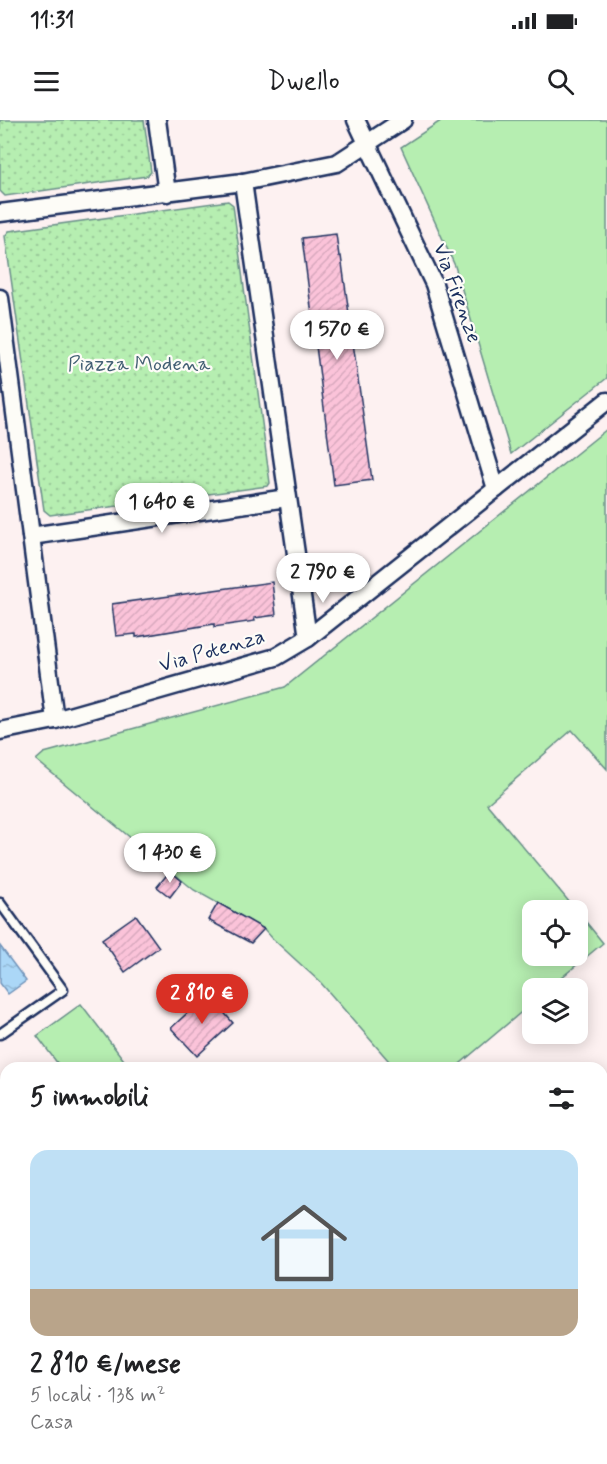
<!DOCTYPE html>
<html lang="it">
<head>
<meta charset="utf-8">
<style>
	body { margin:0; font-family:Mynerve,sans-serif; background:#f6f6f6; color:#202124; height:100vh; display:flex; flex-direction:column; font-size:22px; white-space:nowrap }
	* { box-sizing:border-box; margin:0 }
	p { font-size:20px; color:#757577 }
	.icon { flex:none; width:33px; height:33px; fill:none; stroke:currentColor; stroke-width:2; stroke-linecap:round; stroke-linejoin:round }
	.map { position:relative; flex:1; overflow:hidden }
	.panel { position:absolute; left:0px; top:942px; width:608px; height:402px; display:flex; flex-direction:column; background:#fff; border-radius:18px 18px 0 0; box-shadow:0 3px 15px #0003 }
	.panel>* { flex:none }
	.buttons { position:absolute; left:522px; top:780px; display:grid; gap:12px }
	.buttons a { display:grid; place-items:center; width:66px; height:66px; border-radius:12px; background:#fff; box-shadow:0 3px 15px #0003; font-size:30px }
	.price { position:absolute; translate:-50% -51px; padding:0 14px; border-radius:21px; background:#fff; color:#222; font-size:20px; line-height:39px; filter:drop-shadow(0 2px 3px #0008) }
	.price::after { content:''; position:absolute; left:50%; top:36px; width:18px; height:14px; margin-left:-9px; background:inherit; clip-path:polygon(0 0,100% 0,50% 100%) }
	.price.current { background:#d93025; color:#fff }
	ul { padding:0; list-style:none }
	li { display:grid; align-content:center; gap:12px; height:318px; padding:0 30px }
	li span { display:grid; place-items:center; height:186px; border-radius:18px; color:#555 }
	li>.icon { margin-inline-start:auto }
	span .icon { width:108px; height:108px; fill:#fffc; stroke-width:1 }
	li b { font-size:26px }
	h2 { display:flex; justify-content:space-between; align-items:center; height:72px; padding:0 30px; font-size:26px }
	.status { display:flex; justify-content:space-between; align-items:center; height:42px; padding:0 30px; background:#fff; direction:ltr }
	.status svg { height:16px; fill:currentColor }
	header { display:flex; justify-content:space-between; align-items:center; height:78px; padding:0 30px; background:#fff; font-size:27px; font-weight:600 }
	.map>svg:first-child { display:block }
	.grass { fill:#b6eeb1; stroke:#688e88; stroke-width:1.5 }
	.park { fill:url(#park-dots); stroke:#688e88; stroke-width:1.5 }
	.water { fill:url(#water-ripples); stroke:#7194ba; stroke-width:1.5 }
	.building { fill:url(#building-hatch); stroke:#1b2f5e; stroke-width:1.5 }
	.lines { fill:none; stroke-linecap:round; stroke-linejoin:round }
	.service-casing { stroke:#1b2f5e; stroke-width:13 }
	.minor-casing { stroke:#1b2f5e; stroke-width:21 }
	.path { stroke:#1b2f5e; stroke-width:4; stroke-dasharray:4.5 4.5; stroke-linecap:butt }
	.service { stroke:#fdfcf7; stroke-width:8 }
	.minor { stroke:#fdfcf7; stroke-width:16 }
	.labels { text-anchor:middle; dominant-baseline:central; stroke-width:4.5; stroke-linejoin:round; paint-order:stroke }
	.street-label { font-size:21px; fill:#1b2f5e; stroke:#fdfcf7 }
	.park-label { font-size:21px; fill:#425f73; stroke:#fdfcf7 }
</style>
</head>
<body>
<div class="status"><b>11:31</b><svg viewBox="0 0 49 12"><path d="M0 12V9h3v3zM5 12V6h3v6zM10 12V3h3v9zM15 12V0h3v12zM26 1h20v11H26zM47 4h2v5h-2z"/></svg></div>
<header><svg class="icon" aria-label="menu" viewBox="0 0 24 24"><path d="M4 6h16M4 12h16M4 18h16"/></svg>Dwello<svg class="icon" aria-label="search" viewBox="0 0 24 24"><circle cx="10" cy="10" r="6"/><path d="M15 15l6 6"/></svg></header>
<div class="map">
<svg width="607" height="1344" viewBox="0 0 607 1344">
	<defs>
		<pattern id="park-dots" width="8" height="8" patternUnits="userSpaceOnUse" patternTransform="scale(1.5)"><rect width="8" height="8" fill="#b6eeb1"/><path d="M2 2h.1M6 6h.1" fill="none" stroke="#9ccc9b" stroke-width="1.8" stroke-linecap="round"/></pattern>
		<pattern id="water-ripples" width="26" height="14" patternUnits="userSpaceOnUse" patternTransform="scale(1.5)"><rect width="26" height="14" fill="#abd7f7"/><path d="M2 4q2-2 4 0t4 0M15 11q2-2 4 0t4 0" fill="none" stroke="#93b9d6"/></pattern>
		<pattern id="building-hatch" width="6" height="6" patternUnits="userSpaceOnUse" patternTransform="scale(1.5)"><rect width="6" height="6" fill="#fbc3d9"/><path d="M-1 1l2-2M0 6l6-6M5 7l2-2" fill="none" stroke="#d7a8bd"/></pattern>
	</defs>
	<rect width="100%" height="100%" fill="#fdf1f1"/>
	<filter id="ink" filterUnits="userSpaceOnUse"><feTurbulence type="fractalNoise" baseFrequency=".0167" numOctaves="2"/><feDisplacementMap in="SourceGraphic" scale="12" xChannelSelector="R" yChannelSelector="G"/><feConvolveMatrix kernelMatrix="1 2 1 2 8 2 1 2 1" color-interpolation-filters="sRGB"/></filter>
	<g filter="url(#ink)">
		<g class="grass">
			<polygon points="442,0 607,0 607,258 511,334 455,146 401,27"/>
			<polygon points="607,309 607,649 572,610 487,684 576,790 532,790 532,836 578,836 578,792 603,823 549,868 532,868 532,883 455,948 395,948 321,863 273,819 264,809 194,770 36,640 44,633 285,567"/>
			<polygon points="81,884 130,948 61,948 37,916"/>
			<polygon points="602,1154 607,1160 607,1202 602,1207"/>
			<polygon points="0,1285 6,1292 6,1338 15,1338 8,1344 0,1344"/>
			<polygon points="66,1338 320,1338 314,1344 58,1344"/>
			<polygon points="336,1338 449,1338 441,1344 329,1344"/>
		</g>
		<g class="park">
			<polygon points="0,0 144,0 151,52 147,56 5,76 0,71"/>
			<polygon points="228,81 233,85 270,363 268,366 50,395 44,390 5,116 9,111"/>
		</g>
		<polygon class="water" points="0,826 26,861 8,874 0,863"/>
		<g class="building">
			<polygon points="336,114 339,136 341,136 372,360 334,365 302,118"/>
			<polygon points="272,462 276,495 254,498 255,501 214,507 214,504 136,517 136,514 116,516 112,484"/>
			<polygon points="170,751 182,761 170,777 157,767"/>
			<polygon points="218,783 264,809 251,823 208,800"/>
			<polygon points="136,795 159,827 125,852 102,819"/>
			<polygon points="208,874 233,903 197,936 171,908"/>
		</g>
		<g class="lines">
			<g class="service-casing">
				<polyline id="service" points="0,783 63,870 0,914"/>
			</g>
			<g class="minor-casing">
				<g id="minor">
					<polyline points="157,0 167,73"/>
					<polyline points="356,0 434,164 496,369"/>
					<polyline points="243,62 308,518"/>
					<polyline points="0,93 243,62 337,43 403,0"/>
					<polyline points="0,178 55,600"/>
					<polyline points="31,416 287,378"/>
					<polyline points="0,611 55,600 276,537 308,518 607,281"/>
					<polyline points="32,1344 40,1338"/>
				</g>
			</g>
			<polyline class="path" points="321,1344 327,1338"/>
			<use href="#service" class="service"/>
			<use href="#minor" class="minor"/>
		</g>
	</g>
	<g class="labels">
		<g class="street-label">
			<text transform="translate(457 173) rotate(70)">Via Firenze</text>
			<text transform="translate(212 531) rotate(-16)">Via Potenza</text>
		</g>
		<g class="park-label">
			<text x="139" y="244">Piazza Modena</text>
		</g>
	</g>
</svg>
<div class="buttons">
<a><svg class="icon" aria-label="locate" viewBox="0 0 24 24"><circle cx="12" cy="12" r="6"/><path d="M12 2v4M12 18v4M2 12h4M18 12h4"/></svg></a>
<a><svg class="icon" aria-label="layers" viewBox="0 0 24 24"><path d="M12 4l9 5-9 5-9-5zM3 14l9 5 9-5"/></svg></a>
</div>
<b class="price" style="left:337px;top:241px">1 570 €</b>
<b class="price" style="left:162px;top:414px">1 640 €</b>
<b class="price" style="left:323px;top:484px">2 790 €</b>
<b class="price" style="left:170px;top:764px">1 430 €</b>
<b class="price current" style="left:202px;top:905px">2 810 €</b>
<section class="panel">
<h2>5 immobili<svg class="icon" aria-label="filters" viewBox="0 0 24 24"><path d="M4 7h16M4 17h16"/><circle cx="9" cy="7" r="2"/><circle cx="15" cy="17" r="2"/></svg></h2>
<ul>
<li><span style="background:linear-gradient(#bfe0f5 75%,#b9a48a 0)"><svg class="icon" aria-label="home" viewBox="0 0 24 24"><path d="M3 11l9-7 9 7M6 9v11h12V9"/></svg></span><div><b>2 810 €/mese</b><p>5 locali · 138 m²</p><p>Casa</p></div></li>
</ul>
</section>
</div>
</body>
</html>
